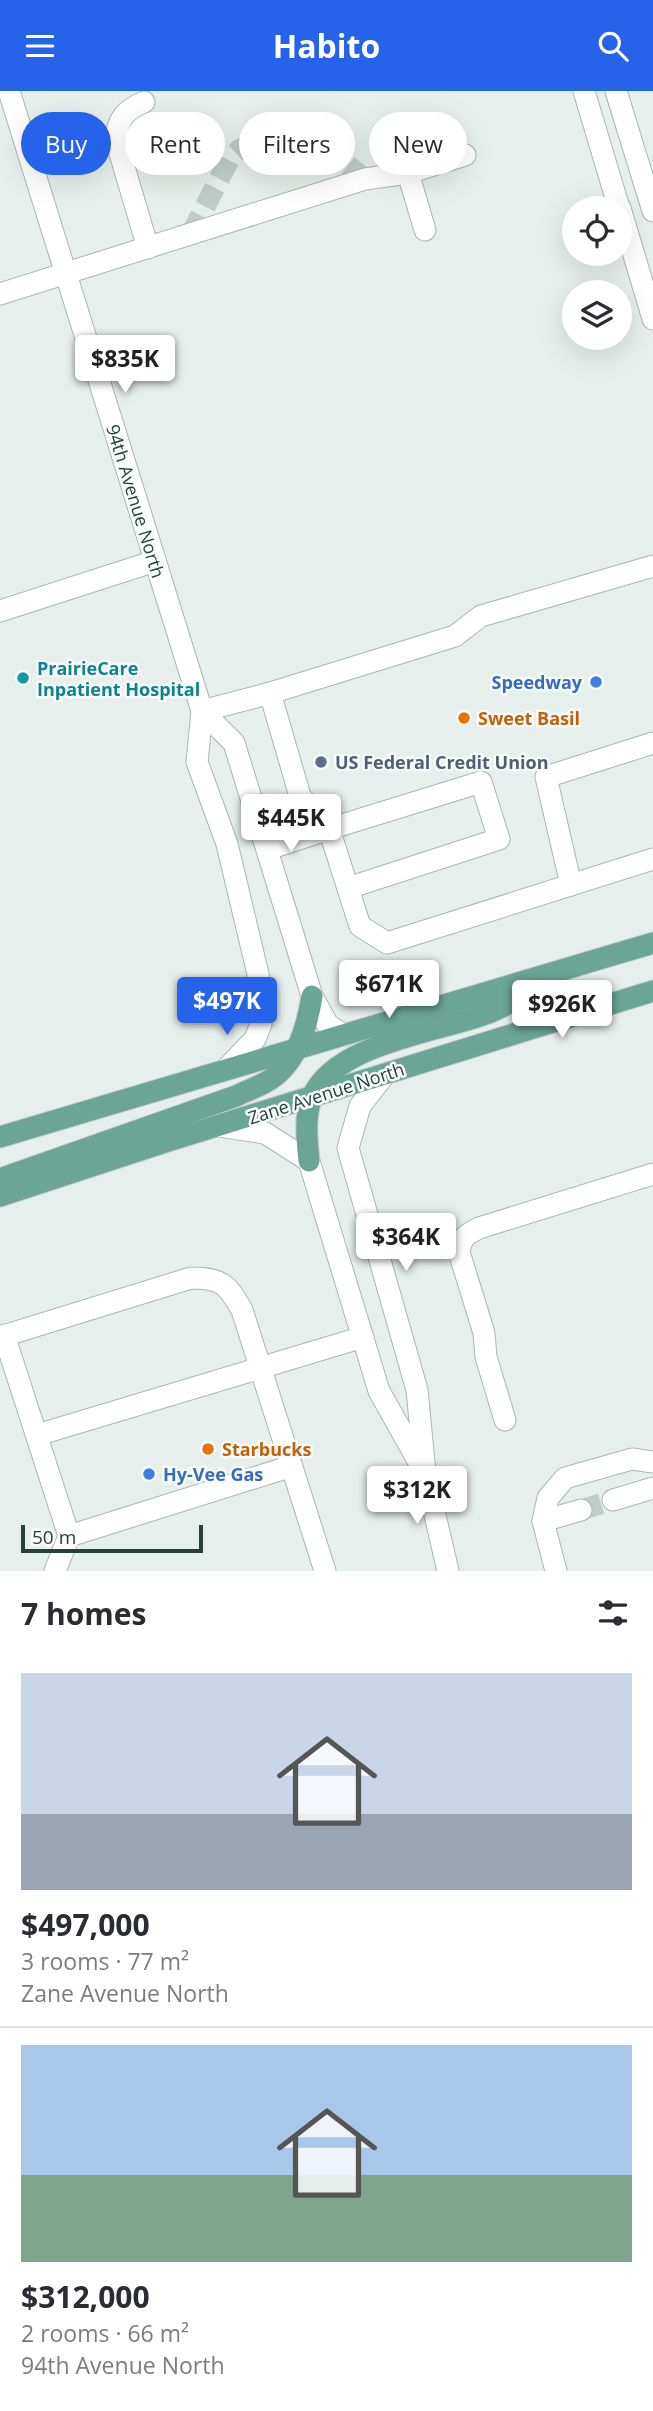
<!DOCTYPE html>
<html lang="en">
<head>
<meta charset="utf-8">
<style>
	body { margin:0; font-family:"Open Sans",sans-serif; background:#f2f2f3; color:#2b2b33; height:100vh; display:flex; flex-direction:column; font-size:26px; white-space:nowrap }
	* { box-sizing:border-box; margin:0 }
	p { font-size:23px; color:#7c7c81 }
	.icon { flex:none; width:38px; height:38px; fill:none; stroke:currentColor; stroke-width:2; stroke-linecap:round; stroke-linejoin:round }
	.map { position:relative; height:1480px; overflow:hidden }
	.drawer { display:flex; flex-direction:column; background:#fff; flex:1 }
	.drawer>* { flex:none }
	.top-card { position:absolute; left:21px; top:21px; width:612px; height:63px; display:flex; gap:14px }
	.buttons { position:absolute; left:562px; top:105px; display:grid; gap:14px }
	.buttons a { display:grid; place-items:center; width:70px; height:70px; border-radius:50%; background:#fff; box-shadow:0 7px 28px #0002; font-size:35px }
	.scale { position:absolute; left:21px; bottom:18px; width:182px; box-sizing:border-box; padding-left:7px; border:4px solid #24423a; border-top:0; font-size:19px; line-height:24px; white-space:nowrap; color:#24423a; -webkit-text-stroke:5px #f7fbf9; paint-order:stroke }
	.price { position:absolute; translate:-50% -60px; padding:0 16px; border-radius:7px; background:#fff; color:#222; font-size:23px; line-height:46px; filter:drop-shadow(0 2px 4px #0008) }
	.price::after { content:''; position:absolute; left:50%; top:42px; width:21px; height:16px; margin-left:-10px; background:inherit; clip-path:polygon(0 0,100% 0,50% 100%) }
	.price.selected { background:#2563eb; color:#fff }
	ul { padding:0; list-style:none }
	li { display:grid; align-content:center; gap:14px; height:371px; padding:0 21px }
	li+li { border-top:2px solid #e1e1e2 }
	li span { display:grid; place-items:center; height:217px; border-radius:0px; color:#555 }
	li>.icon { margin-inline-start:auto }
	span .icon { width:126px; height:126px; fill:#fffc; stroke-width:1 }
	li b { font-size:30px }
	h2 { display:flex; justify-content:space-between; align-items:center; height:84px; padding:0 21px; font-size:30px }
	.pill { padding:0 24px; border-radius:32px; background:#fff; box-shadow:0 7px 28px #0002; font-size:24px; line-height:63px }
	.pill.selected { background:#2563eb; color:#fff }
	header { display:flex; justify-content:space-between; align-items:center; height:91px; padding:0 21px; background:#2563eb; color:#fff; font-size:32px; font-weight:700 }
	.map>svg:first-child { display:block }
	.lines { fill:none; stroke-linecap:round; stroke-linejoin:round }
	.minor-tunnel { stroke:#bfccc8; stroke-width:21; stroke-dasharray:21 10; stroke-linecap:butt }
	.minor-casing { stroke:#a8b8b2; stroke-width:23 }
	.major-casing { stroke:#c2cac8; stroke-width:23 }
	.minor { stroke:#fff; stroke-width:21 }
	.major { stroke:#6aa596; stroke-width:21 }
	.culture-dot { fill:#0f9aa8; stroke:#f7fbf9; stroke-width:2.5 }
	.shop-dot { fill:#3f7fe0; stroke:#f7fbf9; stroke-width:2.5 }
	.food-dot { fill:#e8710a; stroke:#f7fbf9; stroke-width:2.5 }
	.service-dot { fill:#5c6f8a; stroke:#f7fbf9; stroke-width:2.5 }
	.labels { text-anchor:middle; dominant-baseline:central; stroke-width:5; stroke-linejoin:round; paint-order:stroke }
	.street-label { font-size:18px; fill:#24423a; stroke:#f7fbf9 }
	.culture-label { font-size:18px; font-weight:bold; fill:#0d838f; stroke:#f7fbf9; text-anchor:start }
	.shop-label { font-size:18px; font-weight:bold; fill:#366cbe; stroke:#f7fbf9; text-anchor:end }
	.food-label { font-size:18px; font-weight:bold; fill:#c56008; stroke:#f7fbf9; text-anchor:start }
	.service-label { font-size:18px; font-weight:bold; fill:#4e5e75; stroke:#f7fbf9; text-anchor:start }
</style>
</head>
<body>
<header><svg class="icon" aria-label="menu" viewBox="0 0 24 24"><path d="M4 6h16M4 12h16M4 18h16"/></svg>Habito<svg class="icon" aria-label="search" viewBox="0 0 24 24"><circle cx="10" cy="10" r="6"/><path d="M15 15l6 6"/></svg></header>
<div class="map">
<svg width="653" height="1480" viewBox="0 0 653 1480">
	<rect width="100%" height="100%" fill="#e6efeb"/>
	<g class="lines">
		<g class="minor-tunnel">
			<polyline points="191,143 230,67 240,58 289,44 299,45 336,65 365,88"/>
			<polyline points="581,1419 613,1409"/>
		</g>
		<g class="minor-casing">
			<g id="minor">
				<polyline points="9,0 202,620 197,671 227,753 258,883 262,917 261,933 255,948 225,979"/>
				<polyline points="584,0 619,117"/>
				<polyline points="616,0 653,120"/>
				<path d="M144 11C125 19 117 29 116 49L148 157"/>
				<polyline points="408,82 425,139"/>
				<polyline points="620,117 653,228"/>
				<polyline points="0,203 365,88 408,82 465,64"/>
				<polyline points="0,520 155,470"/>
				<polyline points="270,602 300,705 329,738 481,691 499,748 348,797"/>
				<polyline points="202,620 267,603 455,545 481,525 653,475"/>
				<polyline points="202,620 234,652 312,905 328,934 344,944"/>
				<polyline points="268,758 329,738 360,835 387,852 653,768"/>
				<polyline points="571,794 546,686 653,652"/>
				<polyline points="385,983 360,1015 348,1057 417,1299 425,1381 448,1480"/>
				<polyline points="219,1035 265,1042 309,1070 379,1300 420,1373"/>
				<polyline points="4,1244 69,1445 55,1480"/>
				<path d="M0 1246 191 1187C222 1187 227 1193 242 1219L325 1480"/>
				<path d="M505 1329 486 1266 484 1242 459 1161C461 1146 467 1143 479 1137L653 1083"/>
				<polyline points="37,1344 363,1246"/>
				<polyline points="613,1409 653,1397"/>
				<polyline points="543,1430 581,1419"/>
				<polyline points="69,1445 292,1375"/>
				<polyline points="556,1480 543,1430 548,1407 565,1387 632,1368 653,1371"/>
			</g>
		</g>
		<g class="major-casing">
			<g id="major">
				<polyline points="0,1046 653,852"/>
				<path d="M309 1070C307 1049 304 1026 312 1006 336 951 441 941 491 921 507 914 523 904 538 896"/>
				<path d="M0 1088 236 1005C248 999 261 995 271 988 298 969 307 936 312 905"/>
				<polyline points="0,1105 168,1050 653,900"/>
			</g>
		</g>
		<use href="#minor" class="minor"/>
		<use href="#major" class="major"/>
	</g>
	<circle class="culture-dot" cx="23" cy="587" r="7"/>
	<g class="shop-dot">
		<circle cx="596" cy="591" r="7"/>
		<circle cx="149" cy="1383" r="7"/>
	</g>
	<g class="food-dot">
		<circle cx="464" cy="627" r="7"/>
		<circle cx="208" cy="1358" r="7"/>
	</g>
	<circle class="service-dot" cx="321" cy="671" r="7"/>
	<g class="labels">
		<g class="street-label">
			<text transform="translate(136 410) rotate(73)">94th Avenue North</text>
			<text transform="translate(326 1002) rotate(-18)">Zane Avenue North</text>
		</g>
		<g class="culture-label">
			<text x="37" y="577">PrairieCare<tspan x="37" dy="21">Inpatient Hospital</tspan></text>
		</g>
		<g class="shop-label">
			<text x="582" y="591">Speedway</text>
			<text x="163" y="1383" text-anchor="start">Hy-Vee Gas</text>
		</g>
		<g class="food-label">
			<text x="478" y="627">Sweet Basil</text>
			<text x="222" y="1358">Starbucks</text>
		</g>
		<g class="service-label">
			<text x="335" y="671">US Federal Credit Union</text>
		</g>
	</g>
</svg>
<div class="buttons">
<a><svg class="icon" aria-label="locate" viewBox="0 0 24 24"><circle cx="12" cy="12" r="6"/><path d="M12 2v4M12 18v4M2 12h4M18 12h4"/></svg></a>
<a><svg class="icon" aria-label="layers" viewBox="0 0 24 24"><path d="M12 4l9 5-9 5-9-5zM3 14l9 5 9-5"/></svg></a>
</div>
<div class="scale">50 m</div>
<b class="price" style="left:125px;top:304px">$835K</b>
<b class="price" style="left:291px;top:763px">$445K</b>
<b class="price" style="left:389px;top:929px">$671K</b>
<b class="price selected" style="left:227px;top:946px">$497K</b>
<b class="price" style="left:562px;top:949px">$926K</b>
<b class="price" style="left:406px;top:1182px">$364K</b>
<b class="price" style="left:417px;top:1435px">$312K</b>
<div class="top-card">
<a class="pill selected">Buy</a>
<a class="pill">Rent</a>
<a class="pill">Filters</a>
<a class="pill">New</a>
</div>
</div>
<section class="drawer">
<h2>7 homes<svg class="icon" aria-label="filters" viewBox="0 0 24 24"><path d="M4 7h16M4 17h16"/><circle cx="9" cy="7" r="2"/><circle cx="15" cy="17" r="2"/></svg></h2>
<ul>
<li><span style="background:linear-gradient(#c9d6e8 65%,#9aa5b1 0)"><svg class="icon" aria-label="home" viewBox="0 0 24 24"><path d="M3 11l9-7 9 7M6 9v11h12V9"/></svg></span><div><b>$497,000</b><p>3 rooms · 77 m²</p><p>Zane Avenue North</p></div></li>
<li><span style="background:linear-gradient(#a9c7e8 60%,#7fa58c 0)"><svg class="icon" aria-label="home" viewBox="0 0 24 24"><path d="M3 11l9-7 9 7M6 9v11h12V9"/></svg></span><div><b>$312,000</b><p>2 rooms · 66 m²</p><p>94th Avenue North</p></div></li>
</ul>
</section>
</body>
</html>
